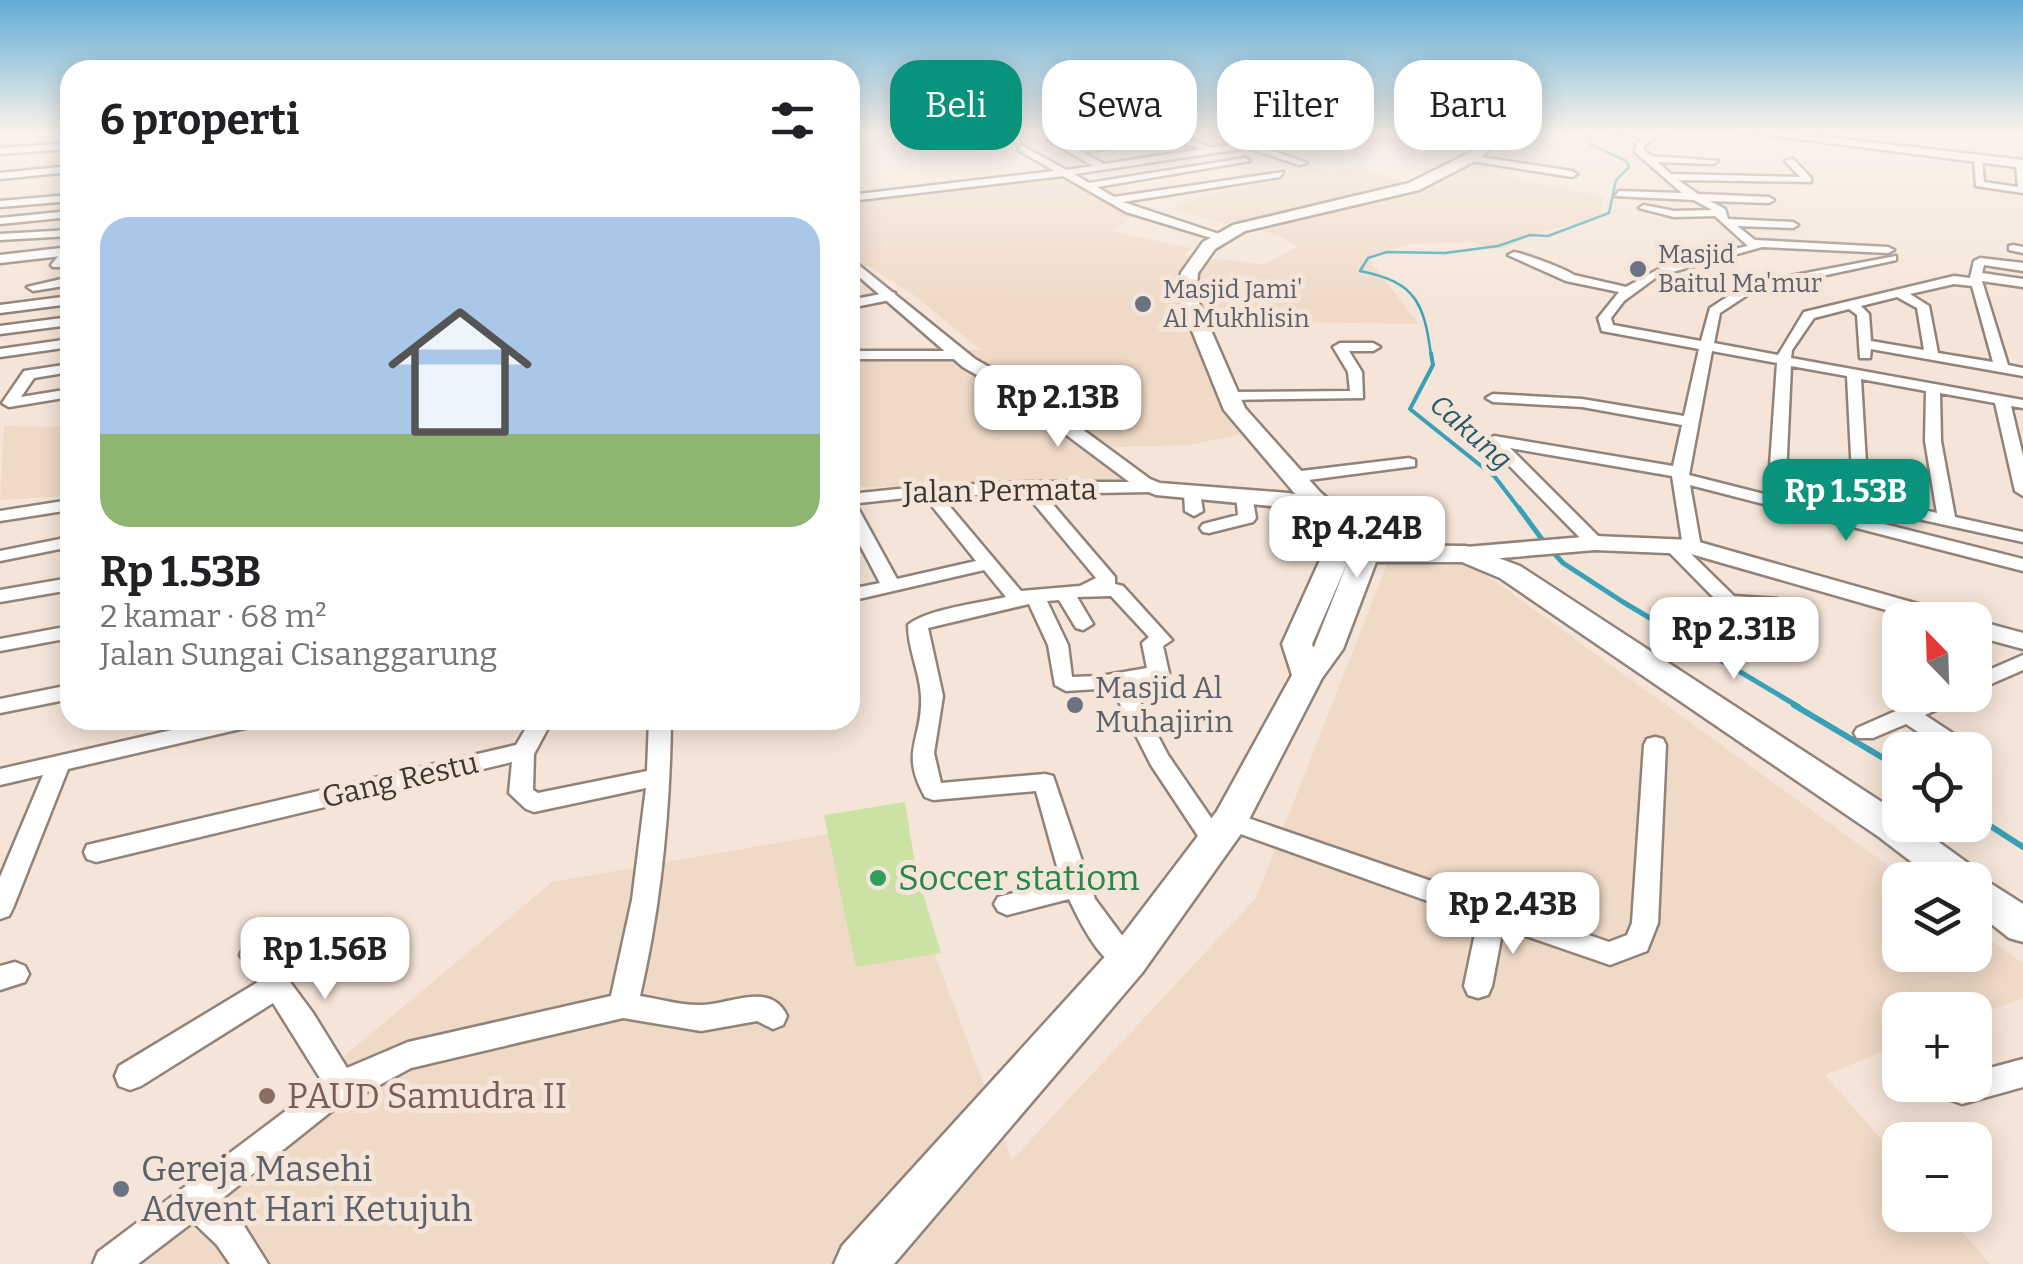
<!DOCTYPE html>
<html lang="id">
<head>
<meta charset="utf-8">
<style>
	body { margin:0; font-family:Bitter,serif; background:#f2f2f2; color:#202124; height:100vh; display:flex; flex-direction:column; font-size:38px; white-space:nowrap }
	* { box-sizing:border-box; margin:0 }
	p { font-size:32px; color:#757577 }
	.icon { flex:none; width:55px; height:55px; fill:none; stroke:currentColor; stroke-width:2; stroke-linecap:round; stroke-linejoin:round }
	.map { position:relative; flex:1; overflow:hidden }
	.side { position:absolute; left:60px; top:60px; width:800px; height:670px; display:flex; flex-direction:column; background:#fff; border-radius:30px; box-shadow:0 5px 25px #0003 }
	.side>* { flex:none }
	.top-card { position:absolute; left:890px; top:60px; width:950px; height:90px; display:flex; gap:20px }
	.needle { width:65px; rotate:337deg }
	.fabs { position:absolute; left:1882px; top:602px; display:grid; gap:20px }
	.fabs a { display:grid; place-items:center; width:110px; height:110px; border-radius:20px; background:#fff; box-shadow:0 5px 25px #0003; font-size:50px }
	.price { position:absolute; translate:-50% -85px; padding:0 22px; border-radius:20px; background:#fff; color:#222; font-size:32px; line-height:65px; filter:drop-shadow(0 2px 5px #0008) }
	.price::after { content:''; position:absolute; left:50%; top:60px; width:30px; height:22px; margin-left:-15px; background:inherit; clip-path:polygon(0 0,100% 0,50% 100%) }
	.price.current { background:#09927c; color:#fff }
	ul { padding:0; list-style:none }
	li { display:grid; align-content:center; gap:20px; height:530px; padding:0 40px }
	li span { display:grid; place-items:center; height:310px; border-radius:30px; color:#555 }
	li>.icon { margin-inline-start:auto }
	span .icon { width:180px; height:180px; fill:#fffc; stroke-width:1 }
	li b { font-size:42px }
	h2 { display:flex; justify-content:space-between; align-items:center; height:120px; padding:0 40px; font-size:42px }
	.chip { padding:0 35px; border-radius:30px; background:#fff; box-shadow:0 5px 25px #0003; font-size:35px; line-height:90px }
	.chip.current { background:#09927c; color:#fff }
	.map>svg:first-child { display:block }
	.built { fill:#efd9c7 }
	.green { fill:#cce2a5 }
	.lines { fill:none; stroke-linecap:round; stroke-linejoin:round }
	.stream-far3 { stroke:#38a0b7; stroke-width:2.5 }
	.stream-far2 { stroke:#38a0b7; stroke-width:4 }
	.stream-far1 { stroke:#38a0b7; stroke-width:5 }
	.stream { stroke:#38a0b7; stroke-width:6 }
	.minor-casing { stroke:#928378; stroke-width:5 }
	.tertiary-casing { stroke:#928378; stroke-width:5 }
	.secondary-casing { stroke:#928378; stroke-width:5 }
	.minor { fill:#fff; fill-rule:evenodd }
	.tertiary { fill:#fff; fill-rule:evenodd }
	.secondary { fill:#fff; fill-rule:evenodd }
	.worship-dot { fill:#6b7280; stroke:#f5e5d8; stroke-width:4 }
	.leisure-dot { fill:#2e9e5b; stroke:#f5e5d8; stroke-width:4 }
	.education-dot { fill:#8d6e63; stroke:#f5e5d8; stroke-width:4 }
	.labels { text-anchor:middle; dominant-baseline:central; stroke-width:10; stroke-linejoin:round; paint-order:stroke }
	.far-worship-label { font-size:25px; fill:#5b616d; stroke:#f5e5d8; text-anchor:start }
	.far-water-label { font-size:28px; font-style:italic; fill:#225a67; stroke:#f5e5d8 }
	.street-label { font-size:30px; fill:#3c3631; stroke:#f5e5d8 }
	.worship-label { font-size:30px; fill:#5b616d; stroke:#f5e5d8; text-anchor:start }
	.near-leisure-label { font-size:35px; fill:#27864d; stroke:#f5e5d8; text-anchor:start }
	.near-education-label { font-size:35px; fill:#785e54; stroke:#f5e5d8; text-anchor:start }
	.near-worship-label { font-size:35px; fill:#5b616d; stroke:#f5e5d8; text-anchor:start }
</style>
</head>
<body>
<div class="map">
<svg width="2023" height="1264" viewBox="0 0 2023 1264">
	<rect width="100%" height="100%" fill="#f5e5d8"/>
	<g class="built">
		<polygon points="1221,131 1257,131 1332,157 1310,162"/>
		<polygon points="1312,166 1331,173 1359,167 1419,188 1480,170 1604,197 1599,217 1529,235 1509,247 1493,249 1474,242 1410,244 1367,257 1419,324 1293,322 1193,329 1231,420 1243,434 1189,445 1089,448 1126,484 850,487 850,352 981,350 915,296 869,266 850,269 850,199 1063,175 1135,217 1111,231 1191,248 1184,256 1264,264 1297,247 1286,239 1235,221 1225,224 1173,209 1202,197"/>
		<polygon points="4,426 70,427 70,496 0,500"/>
		<polygon points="1391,554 1471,564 1908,880 1900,880 1900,955 1975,955 1975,929 2023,963 2023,998 1975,1016 1975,1010 1900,1010 1900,1045 1825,1075 1900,1161 1900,1215 1948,1215 1990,1264 96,1264 552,882 886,824 1012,1160 1256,898"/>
	</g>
	<polygon class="green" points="905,802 916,870 941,953 856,967 824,815"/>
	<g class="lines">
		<path class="stream-far3" d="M1431 355C1424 303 1416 282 1360 271L1368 258 1387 252 1445 253 1498 246 1530 235 1548 236 1609 213 1616 180 1629 167 1626 161 1590 144V131"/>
		<polyline class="stream-far2" points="1431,353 1433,365 1410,409 1495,477 1521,511"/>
		<g class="stream-far1">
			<polyline points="1519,508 1544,542"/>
			<polyline points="1551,550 1563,563 1623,602 1799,707"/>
		</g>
		<g class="stream">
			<polyline points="1794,705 1900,768"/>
			<polyline points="1975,816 2023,847"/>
		</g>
		<g class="minor-casing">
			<g id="minor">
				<path d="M1087 131H1109L1061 141 1073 148 1164 136 1155 131H1169L1212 148 1237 144 1204 131H1218L1307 163 1299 165 1248 148 1074 174 1089 183 1245 158 1250 161 1097 187 1114 197 1283 172 1280 177 1123 202 1222 235 1224 237 1218 240 1126 212 1063 176 850 201V195L1055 171 1018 150 1021 145 1066 170 1093 166 1048 140ZM1173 140 1202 149 1104 164 1082 152Z"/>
				<path d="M1631 131 1650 134 1664 131 1644 146 1643 149 1651 156 1718 161 1713 164 1657 162 1671 174 1800 177 1785 161 1793 159 1811 178V182L1678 180 1698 194 1769 197 1774 200 1769 203 1710 201 1725 209 1728 219 1793 222 1798 225 1793 228 1737 226 1755 240 1888 247 1894 250 1888 253 1762 247 1658 276 1624 301 1611 318 1613 325 1701 341 1710 308 1747 284 1896 256V260L1892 261 1755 290 1720 313 1714 343 1778 355 1804 312 1954 276 1970 278 1974 261 1980 258 2023 263V271L1984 265 1982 273 2023 279V287L1982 281 2008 365 2023 368V376L1871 349 1870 358H1860L1857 315 1849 309 1814 318 1792 350 1791 358 2023 400V408L2011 406 2023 456V496L2015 491 1995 403 1940 393 1941 441 1955 517 2023 532V542L1868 508 1866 515H1854L1847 376 1791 366 1785 499 2023 559V571L1690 485 1701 547 1698 551H1688L1734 596 1778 599 1798 614 1788 620 1768 610 1761 612 1721 605 1662 545 1671 540 1683 547 1672 476 1510 448 1601 539 1604 543 1595 548 1589 547 1488 444 1486 441 1494 436 1673 466 1682 425 1582 407 1493 402 1486 398 1493 394 1582 399 1684 416 1699 349 1602 331 1598 318 1619 292 1566 281 1508 255 1514 252C1528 255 1564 268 1574 275L1626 287 1668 264 1748 246 1715 216 1674 217 1639 208 1644 205 1674 211 1712 210 1694 200 1615 196 1619 191 1682 193 1635 152 1636 145 1644 138 1613 132ZM1954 284 1972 286 1993 362 1938 353 1929 306 1910 294ZM1897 297 1917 308 1924 350 1871 341 1869 314 1861 306ZM1712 351 1777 363 1768 495 1689 475ZM1861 379 1926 391 1925 441 1937 513 1868 497Z"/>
				<polygon points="70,143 70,149 0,154 0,148"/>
				<polygon points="1468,155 1572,171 1577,174 1572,177 1465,160"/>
				<polygon points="1974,157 1982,159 1984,182 2018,187 2016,164 2023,162 2023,193 1976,186"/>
				<polygon points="70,166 70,172 0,179 0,173"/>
				<polygon points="70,195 70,201 0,207 0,201"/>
				<polygon points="70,211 70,217 0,224 0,218"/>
				<polygon points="70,230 70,236 0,240 0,234"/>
				<polygon points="70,242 70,254 65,261 70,261 70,267 53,267 51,265"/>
				<polygon points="2013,245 2023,247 2023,253 2009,250 2009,246"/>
				<polygon points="70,277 70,285 33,291 27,287"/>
				<polygon points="891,292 895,293 895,299 850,308 850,300"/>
				<polygon points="70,296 70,304 0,313 0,305"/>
				<polygon points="70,317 70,325 0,334 0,326"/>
				<polygon points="70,339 70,347 0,357 0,349"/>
				<polygon points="1340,343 1373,343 1380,347 1373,351 1349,351 1362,372 1363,398 1227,400 1220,396 1227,392 1350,391 1348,372 1333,347"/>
				<polygon points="850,351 960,351 967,355 960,359 850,359"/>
				<polygon points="70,364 70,372 34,378 21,397 70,389 70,397 9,407 2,403 24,371"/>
				<polygon points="1409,458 1415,460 1415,466 1293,482 1285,477 1293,472"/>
				<path d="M1029 482H1149L1157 487 1149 492 1044 494 1115 577V584L1123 586 1172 640 1163 646 1169 673 1166 678 1131 685 1168 755 1227 841 1224 848 1215 850 1206 848 1151 765 1112 688 1066 691 1055 685 1048 645 1029 604 928 628 943 696 934 753 941 783 1045 774 1053 776 1095 899 1141 961 1137 969C1107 980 1080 922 1069 899L1007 915 998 911 994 904 998 897 1061 881 1036 791 933 800 925 797C899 751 923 740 921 696 920 672 908 650 908 625 927 609 980 603 1006 597L984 570 850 601V589L880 583 850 526V505L859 510 897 579 976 561 924 496 850 504V494L928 486ZM1026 494 1096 578 1080 586 1021 591 941 496ZM1111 596 1149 637 1142 643 1147 668 1101 676 1072 677 1068 645 1047 601 1059 600 1076 628 1083 630 1093 624 1077 597Z"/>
				<polygon points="1192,488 1200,493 1203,511 1194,516 1185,511 1184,493"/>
				<polygon points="1244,490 1252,495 1256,518 1253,522 1209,533 1203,532 1200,528 1203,524 1238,515 1236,495"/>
				<polygon points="70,500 70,510 0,521 0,511"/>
				<polygon points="70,537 70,547 0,561 0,551"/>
				<polygon points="70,578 70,590 0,602 0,590"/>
				<polygon points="70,626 70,638 0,651 0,639"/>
				<polygon points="2023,655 2023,670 1975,691 1975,676"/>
				<polygon points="70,685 70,699 0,713 0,699"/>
				<polygon points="1932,695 1962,695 1959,700 1925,715 1969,744 1972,750 1945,750 1906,724 1873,738 1857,738 1854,733 1857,728"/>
				<polygon points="216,720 260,720 257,725 249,727 68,769 13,908 9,916 0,919 0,877 43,775 0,785 0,769"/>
				<path d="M537 720 545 723 548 728 534 754 533 790 538 793 647 771 649 720H671C670 812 661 905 640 996 659 999 682 1006 702 1005 731 1004 771 981 787 1016L783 1025 773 1029 757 1021 701 1031 623 1018 411 1068 333 1110 219 1201 241 1221 268 1264H230L217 1245 193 1222 138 1264H93L98 1252 323 1083 273 1003 141 1086 130 1090 119 1086 115 1076 119 1066 258 982 240 955 244 947 254 944 264 947 313 1013 347 1068 408 1042 611 996 632 900 646 788 534 812 526 809 509 793 512 762 96 862 87 859 84 852 87 845 516 745 529 723Z"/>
				<polygon points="1655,737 1663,739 1666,745 1658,923 1647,951 1610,965 1503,928 1492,986 1488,995 1478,998 1468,995 1464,986 1478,919 1221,827 1218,821 1221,815 1230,812 1239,815 1609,942 1627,935 1632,923 1644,745 1647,739"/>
				<polygon points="15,962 25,966 29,974 25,982 0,990 0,966"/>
				<polygon points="2023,1059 2023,1087 1962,1104 1951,1100 1947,1090 1949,1085 1975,1085 1975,1072"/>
			</g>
		</g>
		<g class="tertiary-casing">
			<g id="tertiary">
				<polygon points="1737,131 1774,131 2023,160 2023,168"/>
				<polygon points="70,247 70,255 0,263 0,255"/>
				<polygon points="850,258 975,359 1029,390 1150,479 1160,483 1288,493 1331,500 1334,505 1323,511 1156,495 1136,487 1017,398 963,367 850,269"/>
				<polygon points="1595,536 1692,540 1957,615 1960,620 1921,620 1691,554 1595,550 1466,561 1455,554 1466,547"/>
				<polygon points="1975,620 2023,633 2023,649 1975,636"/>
			</g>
		</g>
		<g class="secondary-casing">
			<path id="secondary" d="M1492 131H1506L1481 158 1419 190 1245 231 1215 249 1198 273 1196 296 1245 408 1320 492 1368 533 1375 545 1466 546 1520 566 1900 814V825H1915L1976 869 1979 876 2023 904V942L2009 938 1975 911V880H1935L1879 837 1500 578 1462 562H1376L1343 649 1322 678 1243 831 1142 973 894 1264H834L842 1246 1112 949 1217 811 1292 675 1282 644 1320 560 1314 534 1318 528 1329 527 1302 502 1224 410 1178 296 1181 273 1203 242 1233 225 1409 183 1471 152ZM1348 561 1314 647H1313L1312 644Z"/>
		</g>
		<use href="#minor" class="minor"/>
		<use href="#tertiary" class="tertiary"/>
		<use href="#secondary" class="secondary"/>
	</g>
	<linearGradient id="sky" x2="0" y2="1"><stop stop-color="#61acd4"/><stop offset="0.43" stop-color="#faf3ed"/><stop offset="1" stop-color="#faf3ed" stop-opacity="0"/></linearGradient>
	<rect width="2023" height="308" fill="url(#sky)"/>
	<g class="worship-dot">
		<circle cx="1638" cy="269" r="10"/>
		<circle cx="1143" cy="304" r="10"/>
		<circle cx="1075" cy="705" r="10"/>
		<circle cx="121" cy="1189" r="10"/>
	</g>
	<circle class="leisure-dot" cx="878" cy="878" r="10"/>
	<circle class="education-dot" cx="267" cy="1096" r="10"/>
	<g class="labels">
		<g class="far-worship-label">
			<text x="1658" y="255">Masjid<tspan x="1658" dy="29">Baitul Ma'mur</tspan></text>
			<text x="1163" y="290">Masjid Jami'<tspan x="1163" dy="29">Al Mukhlisin</tspan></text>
		</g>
		<g class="far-water-label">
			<text transform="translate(1471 432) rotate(41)">Cakung</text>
		</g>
		<g class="street-label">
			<text transform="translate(1000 491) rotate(-1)">Jalan Permata</text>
			<text transform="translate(400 780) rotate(-13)">Gang Restu</text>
		</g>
		<g class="worship-label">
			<text x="1095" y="688">Masjid Al<tspan x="1095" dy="34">Muhajirin</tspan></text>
		</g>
		<g class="near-leisure-label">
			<text x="898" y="878">Soccer statiom</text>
		</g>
		<g class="near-education-label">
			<text x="287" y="1096">PAUD Samudra II</text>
		</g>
		<g class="near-worship-label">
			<text x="141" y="1169">Gereja Masehi<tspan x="141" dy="40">Advent Hari Ketujuh</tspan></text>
		</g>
	</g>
</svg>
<div class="fabs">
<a><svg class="needle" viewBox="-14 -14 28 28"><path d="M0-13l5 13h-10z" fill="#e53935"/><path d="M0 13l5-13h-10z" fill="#757577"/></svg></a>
<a><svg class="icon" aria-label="locate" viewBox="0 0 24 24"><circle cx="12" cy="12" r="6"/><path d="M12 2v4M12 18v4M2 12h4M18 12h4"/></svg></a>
<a><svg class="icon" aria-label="layers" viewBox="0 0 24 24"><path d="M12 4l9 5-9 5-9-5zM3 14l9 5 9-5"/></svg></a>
<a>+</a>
<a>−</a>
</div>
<b class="price" style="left:1058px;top:450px">Rp 2.13B</b>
<b class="price current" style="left:1846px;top:544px">Rp 1.53B</b>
<b class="price" style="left:1357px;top:581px">Rp 4.24B</b>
<b class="price" style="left:1734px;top:682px">Rp 2.31B</b>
<b class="price" style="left:1513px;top:957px">Rp 2.43B</b>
<b class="price" style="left:325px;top:1002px">Rp 1.56B</b>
<div class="top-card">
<a class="chip current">Beli</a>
<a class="chip">Sewa</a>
<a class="chip">Filter</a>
<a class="chip">Baru</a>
</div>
<section class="side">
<h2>6 properti<svg class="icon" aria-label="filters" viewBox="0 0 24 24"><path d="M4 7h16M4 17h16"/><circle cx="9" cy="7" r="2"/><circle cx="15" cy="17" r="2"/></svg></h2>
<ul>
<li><span style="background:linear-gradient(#a9c7e8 70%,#8fb573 0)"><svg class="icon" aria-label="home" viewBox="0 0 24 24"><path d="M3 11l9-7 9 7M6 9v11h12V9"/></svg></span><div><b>Rp 1.53B</b><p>2 kamar · 68 m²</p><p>Jalan Sungai Cisanggarung</p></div></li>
</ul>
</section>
</div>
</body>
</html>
